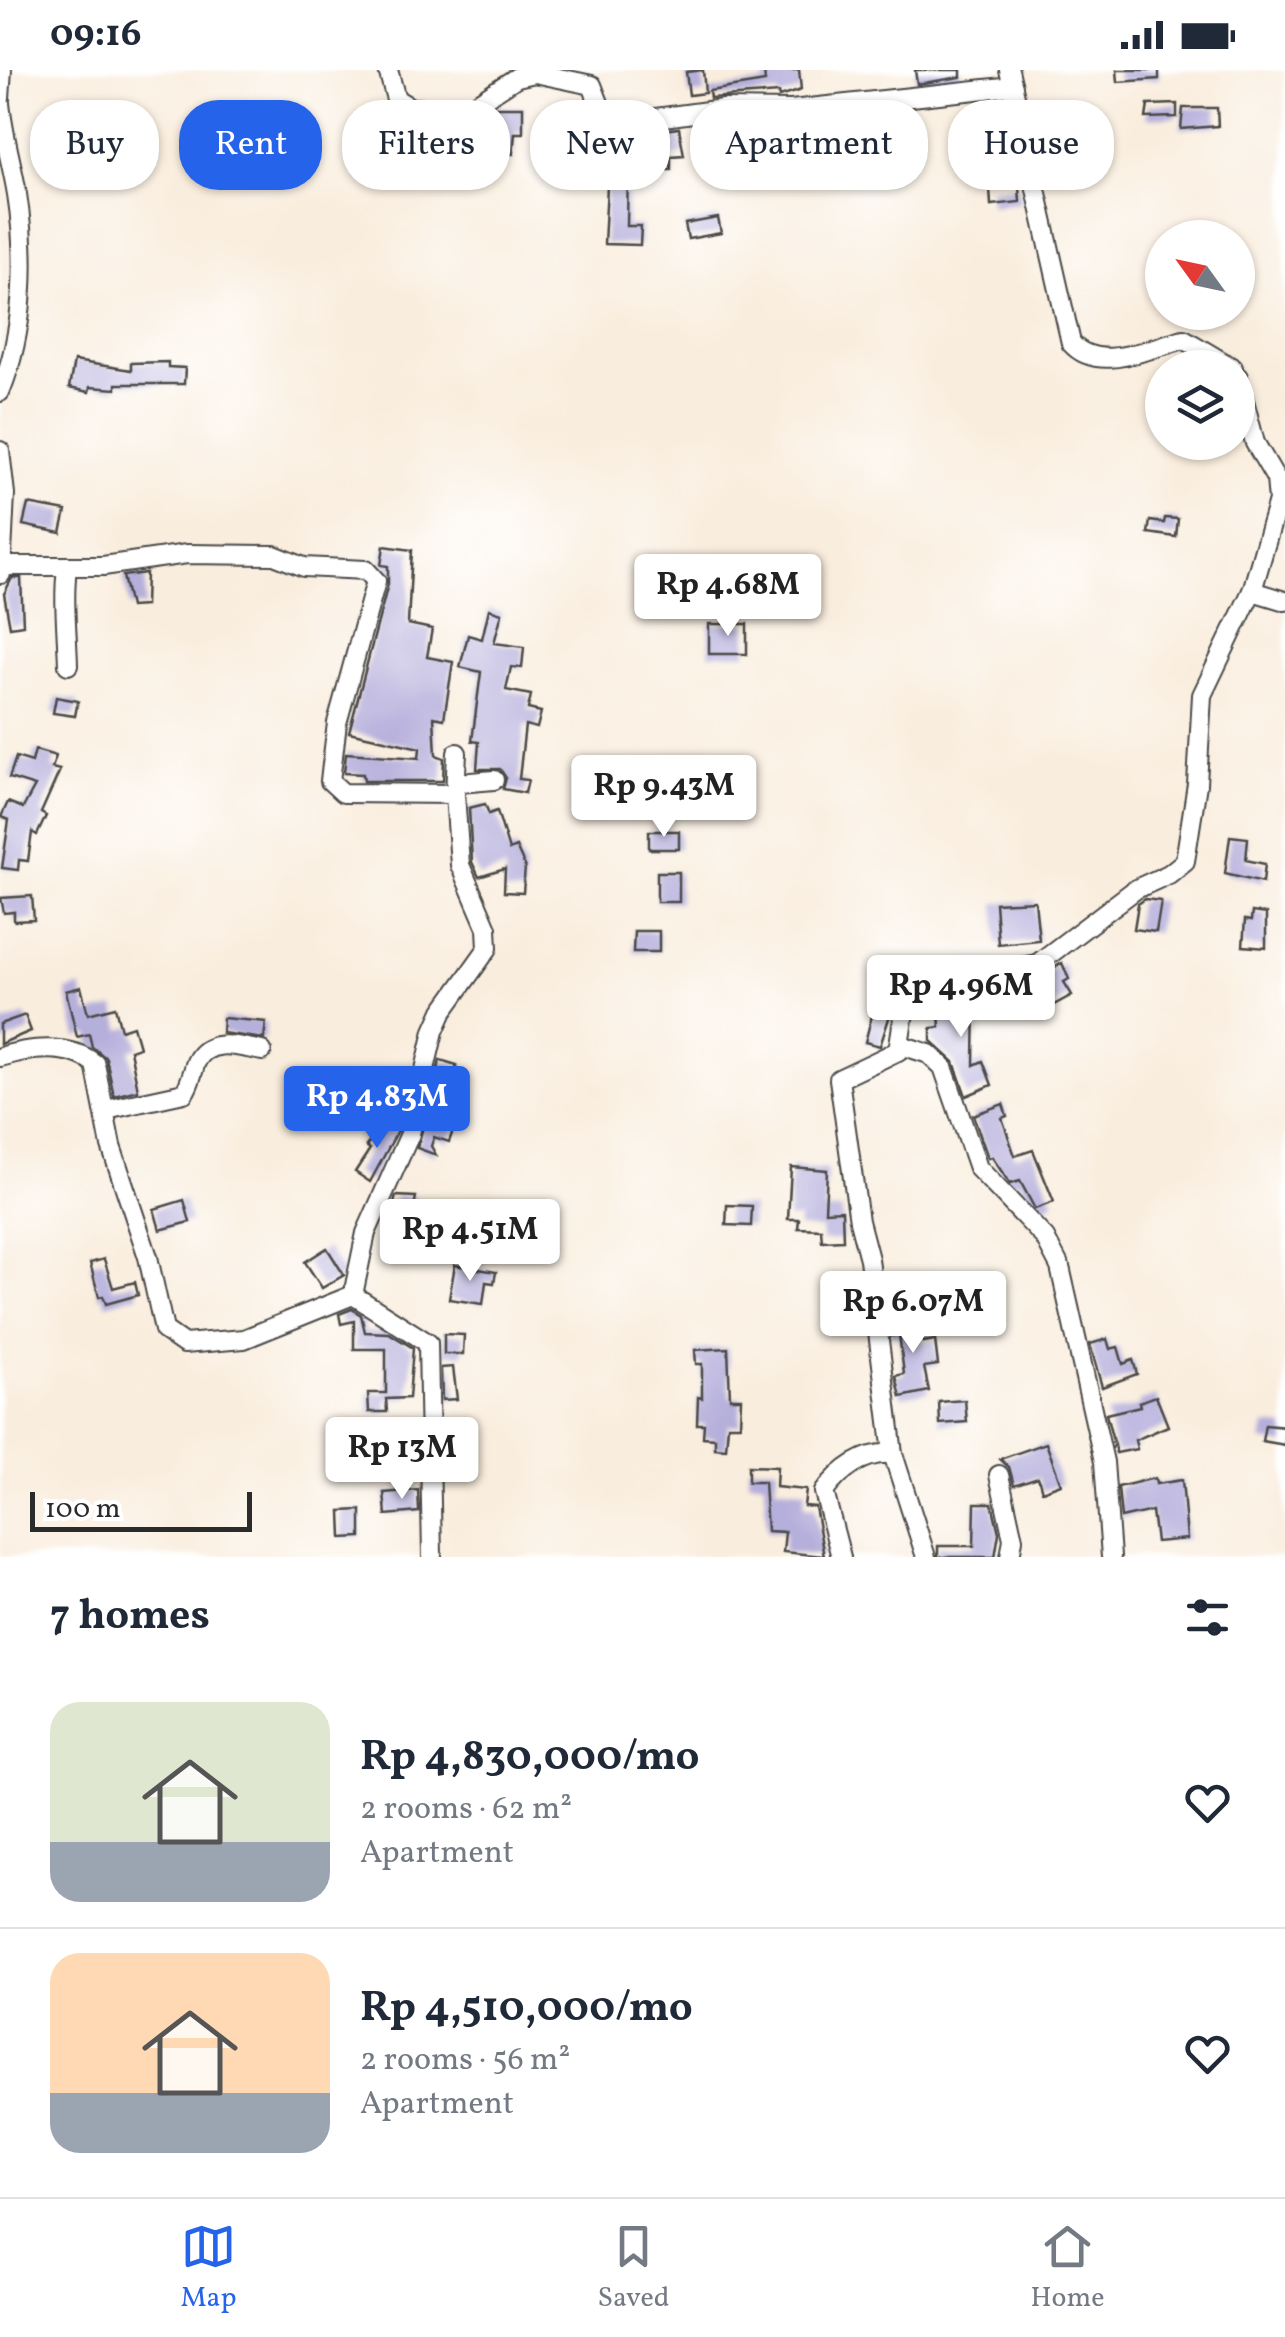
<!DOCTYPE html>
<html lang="en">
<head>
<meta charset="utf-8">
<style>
	body { margin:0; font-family:Vollkorn,serif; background:#f2f2f3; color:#1f2937; height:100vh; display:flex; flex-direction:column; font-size:38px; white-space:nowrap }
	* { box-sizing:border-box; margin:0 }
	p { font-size:32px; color:#747a83 }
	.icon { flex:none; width:55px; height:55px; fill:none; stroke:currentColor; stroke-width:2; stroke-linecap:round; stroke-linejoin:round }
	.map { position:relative; height:1487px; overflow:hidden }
	.panel { display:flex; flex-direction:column; background:#fff; flex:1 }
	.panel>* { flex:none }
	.banner { position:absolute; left:30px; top:30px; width:1225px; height:90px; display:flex; gap:20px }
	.needle { width:65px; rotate:303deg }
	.controls { position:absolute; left:1145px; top:150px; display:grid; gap:20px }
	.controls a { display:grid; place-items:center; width:110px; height:110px; border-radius:50%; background:#fff; box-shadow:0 2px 8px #0004; font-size:50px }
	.scale { position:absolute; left:30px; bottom:25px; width:222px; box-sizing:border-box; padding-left:10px; border:5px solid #2b2b2b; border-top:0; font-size:28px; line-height:35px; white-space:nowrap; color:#2b2b2b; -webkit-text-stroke:8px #fff; paint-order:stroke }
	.price { position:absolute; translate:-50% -85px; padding:0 22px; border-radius:10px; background:#fff; color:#222; font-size:32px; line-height:65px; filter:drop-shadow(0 2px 5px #0008) }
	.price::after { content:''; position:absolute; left:50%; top:60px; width:30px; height:22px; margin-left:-15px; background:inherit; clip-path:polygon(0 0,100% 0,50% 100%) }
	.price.selected { background:#2563eb; color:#fff }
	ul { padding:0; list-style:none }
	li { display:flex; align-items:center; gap:30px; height:250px; padding:0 50px }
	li+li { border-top:2px solid #e0e1e3 }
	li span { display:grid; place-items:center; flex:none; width:280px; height:200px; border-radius:30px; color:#555 }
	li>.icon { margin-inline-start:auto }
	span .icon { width:120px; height:120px; fill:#fffc; stroke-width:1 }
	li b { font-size:42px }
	h2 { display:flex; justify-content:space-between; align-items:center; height:120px; padding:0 50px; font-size:42px }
	.chip { padding:0 35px; border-radius:40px; background:#fff; box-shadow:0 2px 8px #0004; font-size:35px; line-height:90px }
	.chip.selected { background:#2563eb; color:#fff }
	.status { display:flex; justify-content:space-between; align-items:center; height:70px; padding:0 50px; background:#fff; direction:ltr }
	.status svg { height:28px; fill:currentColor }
	.menu { display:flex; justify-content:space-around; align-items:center; height:140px; border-top:2px solid #e0e1e3; background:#fff; font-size:28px; color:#747a83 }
	.menu a { display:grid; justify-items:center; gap:5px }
	.menu .selected { color:#2563eb }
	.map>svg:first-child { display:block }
	.building { fill:#b5afdb }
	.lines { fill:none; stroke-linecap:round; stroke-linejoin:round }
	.minor-casing { stroke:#4a4846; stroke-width:22 }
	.minor { stroke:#fff; stroke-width:18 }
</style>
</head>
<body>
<div class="status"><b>09:16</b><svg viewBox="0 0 49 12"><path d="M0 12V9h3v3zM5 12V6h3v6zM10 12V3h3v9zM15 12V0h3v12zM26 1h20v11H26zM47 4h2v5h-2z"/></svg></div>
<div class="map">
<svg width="1285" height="1487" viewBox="0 0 1285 1487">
	<rect width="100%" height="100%" fill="#fff"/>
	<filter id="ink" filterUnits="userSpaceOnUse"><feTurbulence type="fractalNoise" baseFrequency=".01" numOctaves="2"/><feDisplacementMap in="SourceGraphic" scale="20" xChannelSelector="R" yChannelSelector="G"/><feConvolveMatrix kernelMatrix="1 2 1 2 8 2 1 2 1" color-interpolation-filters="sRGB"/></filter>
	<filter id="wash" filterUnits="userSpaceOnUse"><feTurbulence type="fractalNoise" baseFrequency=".0048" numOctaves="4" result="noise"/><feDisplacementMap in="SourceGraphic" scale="40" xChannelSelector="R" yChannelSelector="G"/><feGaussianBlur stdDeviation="2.25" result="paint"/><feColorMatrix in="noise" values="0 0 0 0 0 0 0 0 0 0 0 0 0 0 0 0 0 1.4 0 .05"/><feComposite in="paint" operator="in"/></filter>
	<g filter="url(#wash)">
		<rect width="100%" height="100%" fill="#f9eddd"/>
		<g id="blocks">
			<g class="building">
				<polygon points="703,0 705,23 689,25 686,2"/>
				<polygon points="764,0 799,0 801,20 779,27 778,23 710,28 709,21 765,12"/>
				<polygon points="915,0 961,0 961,7 917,14"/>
				<polygon points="1117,0 1159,0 1159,9 1118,12"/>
				<polygon points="1004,33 1007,49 986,52 984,36"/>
				<polygon points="1177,34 1177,47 1146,48 1148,35"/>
				<polygon points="494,37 523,37 523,63 515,63 513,84 502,84 503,63 483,63 481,45"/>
				<polygon points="1183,38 1217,38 1218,56 1181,59"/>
				<polygon points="874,44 885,104 847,108 844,76 823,78 820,52"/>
				<polygon points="420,51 455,51 457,100 449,101 449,106 435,106 435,91 414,91 414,73 421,73"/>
				<polygon points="679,58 684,85 671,86 671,100 660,100 659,73 650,75 648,62"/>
				<polygon points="608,96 628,96 627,156 641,156 640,175 604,174"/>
				<polygon points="1019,116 1020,132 991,135 990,118"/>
				<polygon points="718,148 721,163 688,169 685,154"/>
				<polygon points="74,291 131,300 131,293 168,292 168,297 185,298 184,314 116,314 116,319 90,317 89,322 69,318"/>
				<polygon points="28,434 66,441 61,463 23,455"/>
				<polygon points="1165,448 1178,449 1176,467 1148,463 1150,451 1164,453"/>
				<polygon points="384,476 412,480 408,554 432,559 427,587 453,592 444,649 434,647 436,685 444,688 443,711 364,711 363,704 344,703 346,683 419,688 420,678 349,662 388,514 388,496 381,495"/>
				<polygon points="146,503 145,536 130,537 123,506"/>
				<polygon points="12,508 21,508 23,555 10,557 4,524"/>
				<polygon points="489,539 502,543 494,573 524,577 522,598 511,597 506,620 531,625 528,639 541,642 537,658 525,655 519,709 528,710 525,723 503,719 506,708 500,699 477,699 479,672 472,671 481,602 460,597 468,565 482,569"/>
				<rect x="709" y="554" width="38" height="30"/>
				<polygon points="56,627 78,631 75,646 53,643"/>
				<polygon points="35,680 56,686 52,698 60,700 41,743 46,746 37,765 32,762 28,791 19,790 18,800 2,798 9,750 1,747 8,732 23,738 35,716 9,708 16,687 32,692"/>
				<rect x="657" y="717" width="25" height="18"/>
				<polygon points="485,734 489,744 497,741 509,780 516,777 525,797 523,823 504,822 505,799 479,807 472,792 469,738"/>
				<rect x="649" y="761" width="30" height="18"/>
				<polygon points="1230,766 1248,768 1246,790 1265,794 1263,812 1225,803"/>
				<rect x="657" y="802" width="22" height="30"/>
				<polygon points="32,826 34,850 14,851 14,842 4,843 1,828"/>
				<polygon points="1145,829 1161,831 1156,862 1134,859 1138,834"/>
				<polygon points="1035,831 1039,870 998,874 995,833"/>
				<polygon points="1252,842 1266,844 1266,878 1243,876 1245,850 1251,851"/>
				<polygon points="634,861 659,861 659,882 633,882"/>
				<polygon points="1062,893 1069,909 1064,912 1072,925 1030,948 1017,910 1040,906"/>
				<polygon points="81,917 88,944 115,937 121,960 133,956 139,977 130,980 138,1020 114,1026 106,988 92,977 89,964 77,967 66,921"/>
				<polygon points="975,922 974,995 983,991 992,1015 966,1026 954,992 931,971 931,958 940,957 938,928"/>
				<polygon points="874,938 891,942 880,976 865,972"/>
				<polygon points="25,945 31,961 0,974 0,954"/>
				<polygon points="223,948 266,952 264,969 222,963"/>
				<polygon points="440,990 457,995 451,1015 436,1010"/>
				<polygon points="430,1033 445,1038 440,1053 454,1058 449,1072 434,1067 431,1076 436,1085 417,1078"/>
				<polygon points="1003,1034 1007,1046 1002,1048 1015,1086 1033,1080 1054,1132 1035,1139 1020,1111 1010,1114 992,1087 988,1088 973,1045"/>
				<polygon points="388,1049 398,1060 370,1112 355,1102 370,1079 366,1076"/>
				<polygon points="791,1097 827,1100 825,1141 842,1140 843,1170 822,1171 821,1159 798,1158 799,1149 788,1149"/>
				<polygon points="396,1126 416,1127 412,1147 408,1146 398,1177 384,1172"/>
				<polygon points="184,1130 190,1152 160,1160 154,1139"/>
				<polygon points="727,1135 752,1136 751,1156 726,1155"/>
				<polygon points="327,1178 344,1205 322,1218 305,1192"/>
				<polygon points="104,1189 113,1218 135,1212 138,1225 106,1234 103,1226 99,1227 90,1193"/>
				<polygon points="455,1195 496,1202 494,1213 486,1212 483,1234 449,1229"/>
				<polygon points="352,1239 361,1245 365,1262 389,1263 413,1278 409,1328 386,1329 387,1342 369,1342 368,1323 386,1323 386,1279 354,1279 354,1251 341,1254 339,1244"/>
				<polygon points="917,1246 923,1272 935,1270 938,1295 924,1297 929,1321 901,1327 896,1306 904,1304 899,1264 891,1266 889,1252"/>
				<polygon points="444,1264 464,1265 463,1284 444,1284"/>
				<polygon points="1107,1269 1110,1279 1118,1277 1123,1294 1133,1290 1137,1304 1102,1317 1090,1274"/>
				<polygon points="728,1278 730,1328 741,1328 740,1355 728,1355 726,1379 715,1378 715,1368 703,1367 704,1354 697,1354 698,1327 702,1328 702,1294 696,1294 695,1280"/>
				<polygon points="453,1297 457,1329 442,1330 441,1298"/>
				<polygon points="1156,1326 1168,1356 1135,1370 1137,1379 1116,1383 1106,1344 1140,1336 1139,1332"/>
				<polygon points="965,1330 967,1352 940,1354 939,1332"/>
				<polygon points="1265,1355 1285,1357 1285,1375 1262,1371"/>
				<polygon points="1046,1373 1061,1414 1042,1421 1038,1407 1014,1415 1009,1397 1000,1389"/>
				<polygon points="748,1396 777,1397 776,1417 806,1420 804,1436 815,1437 824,1486 783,1482 785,1462 767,1461 764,1412 748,1412"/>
				<polygon points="1155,1408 1156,1414 1182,1410 1187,1469 1156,1472 1152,1441 1121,1448 1118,1417"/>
				<polygon points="418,1420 419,1442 386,1445 384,1423"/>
				<polygon points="975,1433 992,1433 999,1463 995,1487 938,1487 938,1476 974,1476"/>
				<polygon points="361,1440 361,1467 342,1468 341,1441"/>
			</g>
		</g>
	</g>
	<g filter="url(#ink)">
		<use href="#blocks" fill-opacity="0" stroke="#4a4846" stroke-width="2.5"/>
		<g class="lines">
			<g class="minor-casing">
				<g id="minor">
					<polyline points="388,0 396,29 411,38 468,39 517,7 535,3 592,15 606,51 611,54 723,39 791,40 1013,16"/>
					<path d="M1009 0 1071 273C1098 304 1149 278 1184 269L1233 298"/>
					<polyline points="0,28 2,0"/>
					<path d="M0 33C3 64 12 94 17 124 27 188 25 262 0 322"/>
					<polyline points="468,39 471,67"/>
					<polyline points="0,381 5,424 1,504"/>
					<path d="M67 497C63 530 67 561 68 595"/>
					<polyline points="1252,521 1285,531"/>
					<polyline points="459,713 494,710"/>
					<polyline points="455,724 457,683"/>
					<polyline points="901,975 929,984 943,997 978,1098 1045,1168 1060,1197 1104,1392 1111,1487"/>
					<path d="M0 987C29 978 70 973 95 994L111 1076 148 1187 164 1260 184 1274 244 1269 353 1225 366 1163 410 1064 434 961 443 941 488 878 487 858 460 795 455 724 343 723 330 711 337 653 376 511 366 500 304 497 274 485 187 484 103 496H4"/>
					<path d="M106 1040 184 1023C191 1013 192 1003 196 992 208 966 241 977 262 981"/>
					<polyline points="353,1225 428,1273 432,1487"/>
					<polyline points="999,1405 1013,1469 1010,1487"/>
					<path d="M841 1487 824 1422C840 1400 865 1381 893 1384"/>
					<polyline points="926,1487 893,1384 869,1189 859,1151 839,1009 898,981 906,930 915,917 1037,894 1136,819 1169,804 1185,791 1197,714 1202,625 1252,521 1278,431 1276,409 1255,373 1238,307"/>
				</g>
			</g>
			<use href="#minor" class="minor"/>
		</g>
	</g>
</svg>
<div class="controls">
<a><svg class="needle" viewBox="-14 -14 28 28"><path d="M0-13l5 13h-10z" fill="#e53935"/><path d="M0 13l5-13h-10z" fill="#747a83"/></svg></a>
<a><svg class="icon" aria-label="layers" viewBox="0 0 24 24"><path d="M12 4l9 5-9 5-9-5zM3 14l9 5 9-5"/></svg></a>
</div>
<div class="scale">100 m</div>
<b class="price" style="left:728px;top:569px">Rp 4.68M</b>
<b class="price" style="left:664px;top:770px">Rp 9.43M</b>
<b class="price" style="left:961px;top:970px">Rp 4.96M</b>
<b class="price selected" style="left:377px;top:1081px">Rp 4.83M</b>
<b class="price" style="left:470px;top:1214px">Rp 4.51M</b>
<b class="price" style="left:913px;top:1286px">Rp 6.07M</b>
<b class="price" style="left:402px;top:1432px">Rp 13M</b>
<div class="banner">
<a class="chip">Buy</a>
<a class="chip selected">Rent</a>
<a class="chip">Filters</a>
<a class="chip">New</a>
<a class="chip">Apartment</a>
<a class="chip">House</a>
</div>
</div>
<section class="panel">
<h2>7 homes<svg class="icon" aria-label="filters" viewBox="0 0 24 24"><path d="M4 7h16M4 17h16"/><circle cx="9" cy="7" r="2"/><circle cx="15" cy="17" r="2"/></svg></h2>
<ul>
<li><span style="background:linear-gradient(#dfe7d0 70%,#9aa5b1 0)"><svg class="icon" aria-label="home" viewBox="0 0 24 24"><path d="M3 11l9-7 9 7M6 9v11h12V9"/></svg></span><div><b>Rp 4,830,000/mo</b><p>2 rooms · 62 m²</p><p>Apartment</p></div><svg class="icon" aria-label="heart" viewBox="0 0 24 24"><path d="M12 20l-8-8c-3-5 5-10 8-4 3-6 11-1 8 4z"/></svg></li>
<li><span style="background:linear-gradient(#ffd9b3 70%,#9aa5b1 0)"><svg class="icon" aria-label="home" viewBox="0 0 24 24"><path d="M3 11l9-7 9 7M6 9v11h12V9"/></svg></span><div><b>Rp 4,510,000/mo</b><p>2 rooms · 56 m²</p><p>Apartment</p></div><svg class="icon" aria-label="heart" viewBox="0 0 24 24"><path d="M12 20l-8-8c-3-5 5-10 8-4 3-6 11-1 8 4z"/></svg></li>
</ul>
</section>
<nav class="menu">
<a class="selected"><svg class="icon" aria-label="map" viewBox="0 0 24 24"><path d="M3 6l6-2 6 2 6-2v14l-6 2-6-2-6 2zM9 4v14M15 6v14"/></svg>Map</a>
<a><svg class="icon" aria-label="saved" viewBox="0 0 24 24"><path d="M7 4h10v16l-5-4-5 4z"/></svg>Saved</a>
<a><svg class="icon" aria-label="home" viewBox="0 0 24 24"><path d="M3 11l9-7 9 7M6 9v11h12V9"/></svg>Home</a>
</nav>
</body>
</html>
